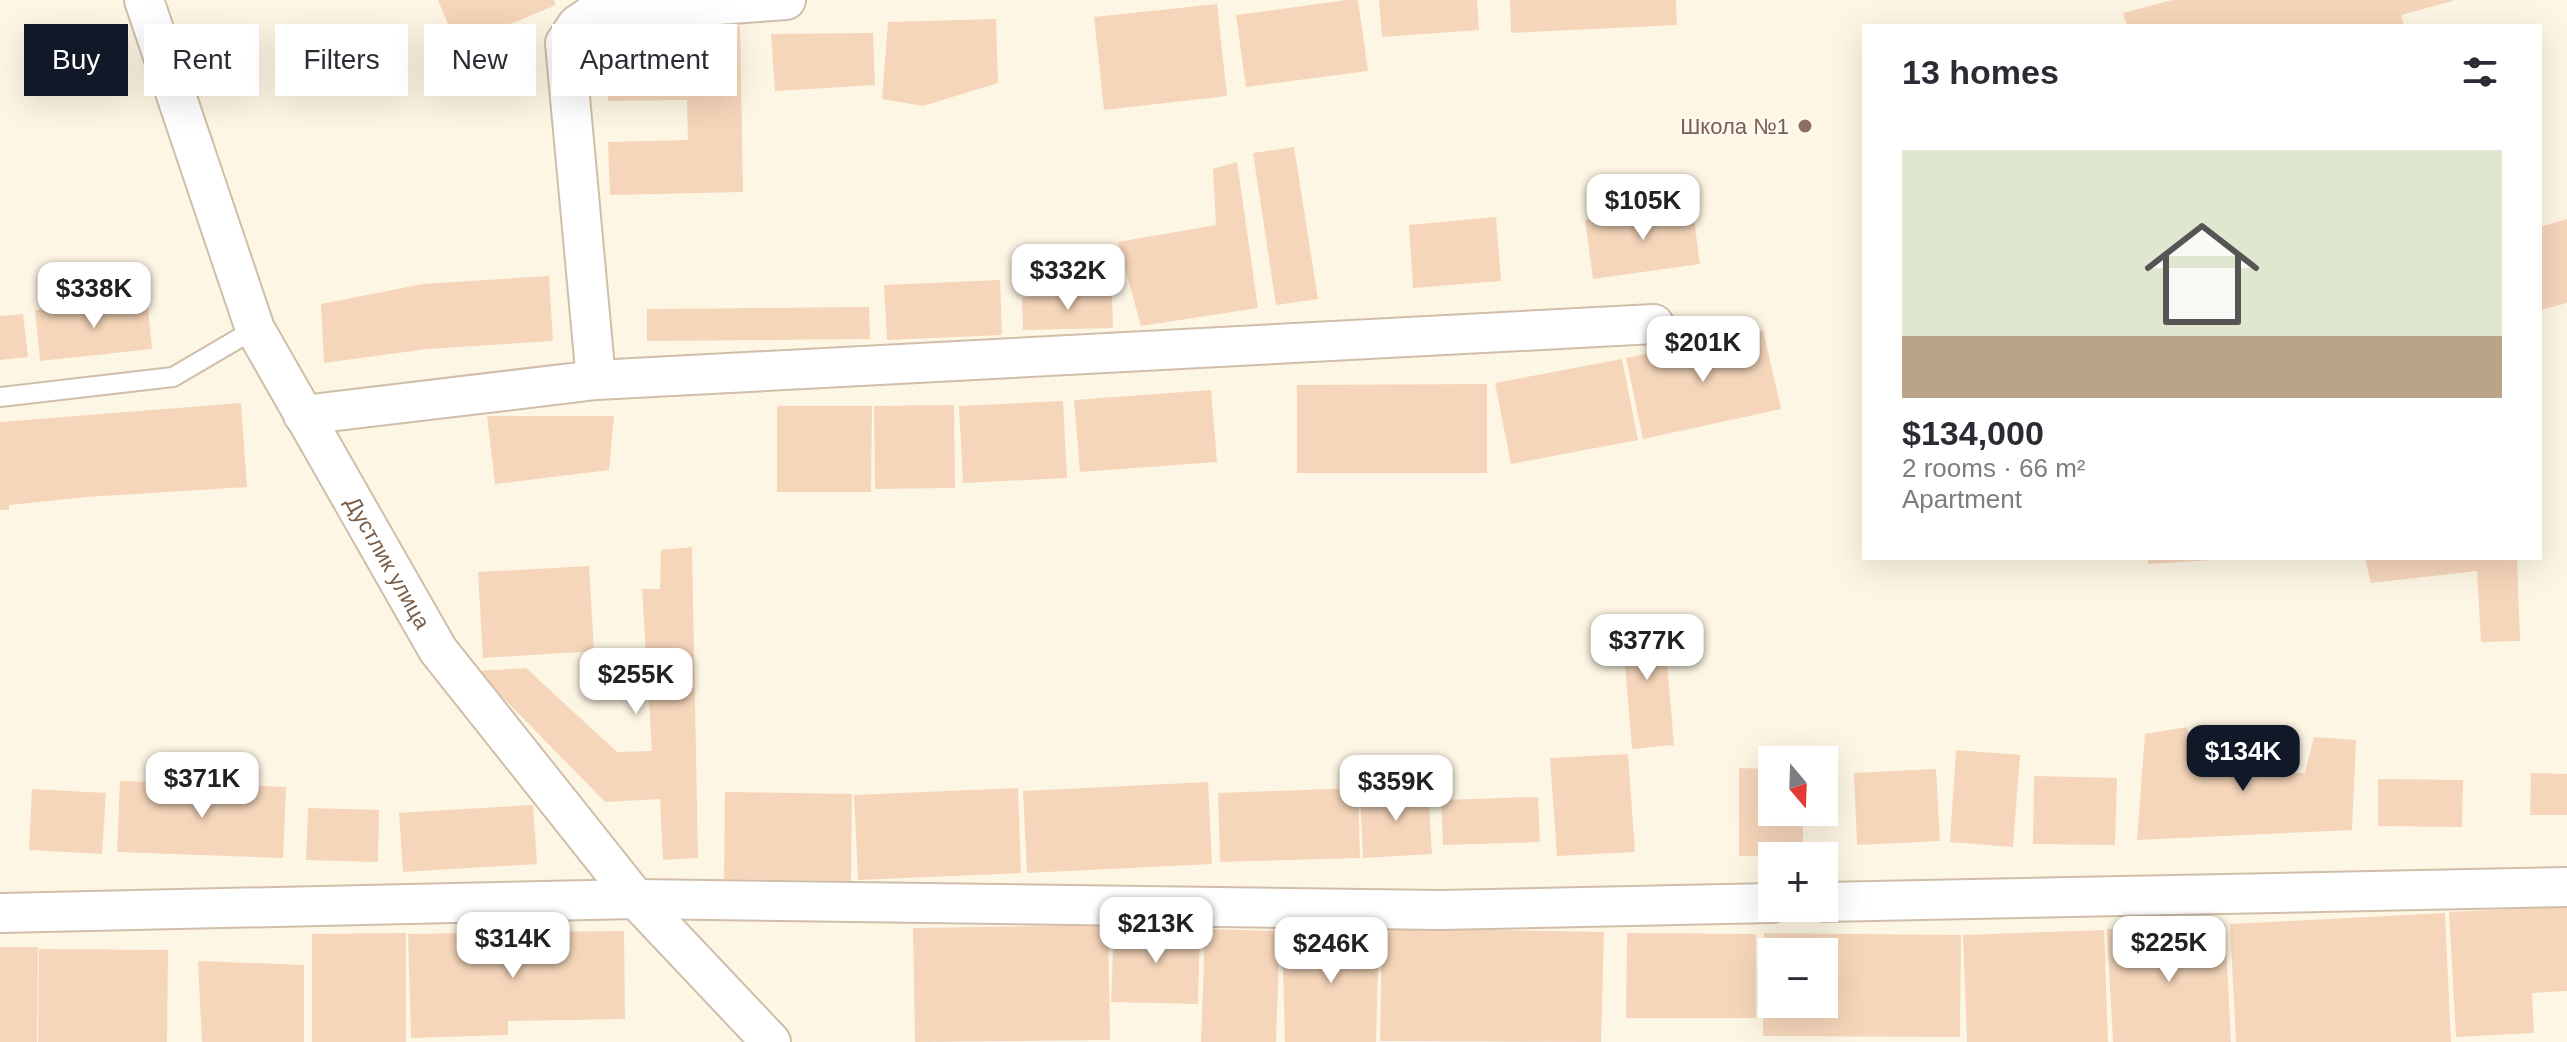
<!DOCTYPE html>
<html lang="en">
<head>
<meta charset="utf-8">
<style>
	body { margin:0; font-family:Helvetica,sans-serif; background:#f2f2f3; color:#2b2b33; height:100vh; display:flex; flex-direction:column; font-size:30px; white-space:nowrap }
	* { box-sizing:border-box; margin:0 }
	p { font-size:26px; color:#7c7c81 }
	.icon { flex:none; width:44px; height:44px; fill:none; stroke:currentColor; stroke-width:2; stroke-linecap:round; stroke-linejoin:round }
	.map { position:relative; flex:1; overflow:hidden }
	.details { position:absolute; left:1862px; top:24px; width:680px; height:536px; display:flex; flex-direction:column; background:#fff; border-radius:0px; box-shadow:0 8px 32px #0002 }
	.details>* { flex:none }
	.hud { position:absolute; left:24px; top:24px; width:760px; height:72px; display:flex; gap:16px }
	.needle { width:52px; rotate:161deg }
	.tools { position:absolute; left:1758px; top:746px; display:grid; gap:16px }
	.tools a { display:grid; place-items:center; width:80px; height:80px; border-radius:0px; background:#fff; box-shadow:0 8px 32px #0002; font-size:40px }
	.price { position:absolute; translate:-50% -68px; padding:0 18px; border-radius:16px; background:#fff; color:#222; font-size:26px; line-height:52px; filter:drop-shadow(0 2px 4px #0008) }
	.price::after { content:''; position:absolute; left:50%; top:48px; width:24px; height:18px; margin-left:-12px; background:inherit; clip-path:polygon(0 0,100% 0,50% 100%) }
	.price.active { background:#111827; color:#fff }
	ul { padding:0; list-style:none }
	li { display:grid; align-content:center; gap:16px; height:424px; padding:0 40px }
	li+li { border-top:2px solid #e1e1e2 }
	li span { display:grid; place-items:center; height:248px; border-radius:0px; color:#555 }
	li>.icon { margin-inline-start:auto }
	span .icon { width:144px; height:144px; fill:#fffc; stroke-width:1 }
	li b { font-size:34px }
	h2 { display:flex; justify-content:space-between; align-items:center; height:96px; padding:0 40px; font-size:34px }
	.tag { padding:0 28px; border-radius:0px; background:#fff; box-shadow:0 8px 32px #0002; font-size:28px; line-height:72px }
	.tag.active { background:#111827; color:#fff }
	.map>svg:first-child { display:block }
	.building { fill:#f5d6ba; fill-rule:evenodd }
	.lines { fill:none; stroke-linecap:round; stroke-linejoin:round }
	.service-casing { stroke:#d0beaa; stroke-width:22 }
	.minor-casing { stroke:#d0beaa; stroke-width:42 }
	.service { stroke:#fff; stroke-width:18 }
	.minor { stroke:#fff; stroke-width:38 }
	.education-dot { fill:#8d6e63; stroke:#fff9ec; stroke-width:3 }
	.labels { text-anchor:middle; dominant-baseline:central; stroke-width:6; stroke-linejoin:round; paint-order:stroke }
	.education-label { font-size:22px; fill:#785e54; stroke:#fff9ec; text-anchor:end }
	.street-label { font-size:22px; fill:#785d48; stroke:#fff9ec }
</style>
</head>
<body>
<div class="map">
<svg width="2567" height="1042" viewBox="0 0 2567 1042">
	<rect width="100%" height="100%" fill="#fef6e4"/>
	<g class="building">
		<polygon points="438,0 554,0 556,5 457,46"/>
		<polygon points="1347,0 1358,0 1368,71 1246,87 1236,15"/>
		<polygon points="1379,0 1477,0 1479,30 1382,37"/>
		<polygon points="1510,0 1676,0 1677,25 1511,33"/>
		<polygon points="2172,0 2453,0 2453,1 2401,15 2404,26 2127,26 2123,13"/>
		<polygon points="1217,4 1227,96 1104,110 1094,17"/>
		<polygon points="996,19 998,83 923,106 882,99 888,22"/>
		<polygon points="740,26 743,192 610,195 608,142 688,140 687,100 608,101 607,29"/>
		<polygon points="873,33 875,85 775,91 771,34"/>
		<polygon points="1294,147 1318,299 1276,305 1253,153"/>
		<polygon points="1237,162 1258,308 1141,326 1118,242 1216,225 1213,169"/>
		<polygon points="1692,204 1700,264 1593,279 1585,220"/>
		<polygon points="1496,217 1501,281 1413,288 1409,225"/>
		<polygon points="2567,219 2567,303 2540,310 2540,227"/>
		<polygon points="549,276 553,341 427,349 324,363 321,304 423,284"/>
		<polygon points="1000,280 1002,335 887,340 884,285"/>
		<polygon points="1112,295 1113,328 1023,330 1022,297"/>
		<polygon points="147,298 152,349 40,361 35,310"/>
		<polygon points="869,307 870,339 647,341 647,309"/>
		<polygon points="23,314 28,357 0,360 0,316"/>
		<polygon points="1763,330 1781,409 1643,439 1626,358"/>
		<polygon points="1622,359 1638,440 1511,464 1495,383"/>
		<polygon points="1487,384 1487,473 1297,473 1297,385"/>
		<polygon points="1211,390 1217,462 1080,472 1074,400"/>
		<polygon points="1063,401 1067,478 963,483 959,406"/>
		<polygon points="241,403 247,487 87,497 9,505 9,510 0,510 0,422"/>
		<polygon points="954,405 955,488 875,489 874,406"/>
		<polygon points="777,406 872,406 871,492 777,492"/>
		<polygon points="487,416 614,416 609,470 495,484"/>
		<polygon points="692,547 698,858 663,860 660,799 605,802 477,671 526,668 617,752 652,751 642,589 660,589 661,550"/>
		<polygon points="2148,558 2215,558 2215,560 2148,564"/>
		<polygon points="2365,558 2517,558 2520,641 2481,642 2477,571 2371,583"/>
		<polygon points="589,566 594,651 483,658 478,572"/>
		<polygon points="1663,615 1674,745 1632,749 1621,618"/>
		<polygon points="2187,727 2194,772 2305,773 2314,737 2356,740 2352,830 2137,840 2145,734"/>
		<polygon points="1956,750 2020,755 2013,847 1950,842"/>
		<polygon points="1628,754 1635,852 1557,856 1550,758"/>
		<polygon points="1739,768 1772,769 1772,812 1803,812 1803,856 1739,856"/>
		<polygon points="1936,769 1940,841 1857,845 1854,773"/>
		<polygon points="2531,773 2567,774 2567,815 2530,815"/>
		<polygon points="2034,776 2117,778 2115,845 2033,844"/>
		<polygon points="2378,779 2463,780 2462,827 2378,826"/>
		<polygon points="120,781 286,787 283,858 117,852"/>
		<polygon points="1208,782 1212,864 1027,873 1023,791"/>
		<polygon points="1428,787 1432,854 1363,858 1360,791"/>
		<polygon points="1018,788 1021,873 858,880 854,795"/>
		<polygon points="1358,788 1360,858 1220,862 1218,793"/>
		<polygon points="32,789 106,793 102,854 29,850"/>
		<polygon points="725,792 852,794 851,881 724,879"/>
		<polygon points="1538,797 1540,842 1443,845 1441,800"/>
		<polygon points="533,805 537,864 403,872 399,813"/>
		<polygon points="308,808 379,810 378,862 306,860"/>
		<polygon points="2567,906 2567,991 2532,993 2534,1033 2456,1037 2449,912"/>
		<polygon points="2445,913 2451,1042 2236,1042 2230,924"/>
		<polygon points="2225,924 2231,1042 2113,1042 2107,929"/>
		<polygon points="1108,925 1110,1040 915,1042 913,928"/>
		<polygon points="1114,926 1200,928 1198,1004 1111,1002"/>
		<polygon points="1382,928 1604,932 1601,1042 1380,1041"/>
		<polygon points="1205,929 1280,931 1276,1042 1201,1042"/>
		<polygon points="1379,929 1376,1042 1285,1042 1282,931"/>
		<polygon points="2104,930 2108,1042 1967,1042 1963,935"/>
		<polygon points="624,931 625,1019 508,1021 508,1035 411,1038 408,934"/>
		<polygon points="406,933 406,1042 312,1042 312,934"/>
		<polygon points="1627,933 1756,934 1756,1018 1626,1018"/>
		<path d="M1764 933 1961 935 1960 1037 1763 1036ZM1772 952H1824V1004H1772Z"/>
		<polygon points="0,947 38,947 37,1042 0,1042"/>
		<polygon points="39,949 168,950 167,1042 38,1042"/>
		<polygon points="198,961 304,965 304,1042 202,1042"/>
	</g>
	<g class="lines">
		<g class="service-casing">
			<polyline id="service" points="0,397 173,377 255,329"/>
		</g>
		<g class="minor-casing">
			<g id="minor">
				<path id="s1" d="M144 0 255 329 438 650 636 899 771 1042"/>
				<polyline points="596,380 565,43 577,25 593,14 786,0"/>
				<polyline points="303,415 596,380 1654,324"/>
				<polyline points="1824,902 2567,887"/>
				<polyline points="0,913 636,899 1440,910 1772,903"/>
			</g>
		</g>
		<use href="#service" class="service"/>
		<use href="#minor" class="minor"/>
	</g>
	<circle class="education-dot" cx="1805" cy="126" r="8"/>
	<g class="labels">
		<g class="education-label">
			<text x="1789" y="126">Школа №1</text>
		</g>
		<g class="street-label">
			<text stroke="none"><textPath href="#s1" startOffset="616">Дустлик улица</textPath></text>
		</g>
	</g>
</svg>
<div class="tools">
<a><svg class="needle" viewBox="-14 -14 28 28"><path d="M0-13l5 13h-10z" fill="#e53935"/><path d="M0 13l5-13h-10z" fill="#7c7c81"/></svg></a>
<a>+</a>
<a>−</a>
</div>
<b class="price" style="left:1643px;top:242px">$105K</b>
<b class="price" style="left:1068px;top:312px">$332K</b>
<b class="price" style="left:94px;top:330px">$338K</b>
<b class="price" style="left:1703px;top:384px">$201K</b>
<b class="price" style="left:1647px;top:682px">$377K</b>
<b class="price" style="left:636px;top:716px">$255K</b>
<b class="price active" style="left:2243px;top:793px">$134K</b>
<b class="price" style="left:202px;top:820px">$371K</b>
<b class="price" style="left:1396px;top:823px">$359K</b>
<b class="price" style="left:1156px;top:965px">$213K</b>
<b class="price" style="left:513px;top:980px">$314K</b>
<b class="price" style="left:2169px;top:984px">$225K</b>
<b class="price" style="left:1331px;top:985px">$246K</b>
<div class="hud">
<a class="tag active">Buy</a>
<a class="tag">Rent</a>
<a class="tag">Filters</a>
<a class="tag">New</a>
<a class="tag">Apartment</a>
</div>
<section class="details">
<h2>13 homes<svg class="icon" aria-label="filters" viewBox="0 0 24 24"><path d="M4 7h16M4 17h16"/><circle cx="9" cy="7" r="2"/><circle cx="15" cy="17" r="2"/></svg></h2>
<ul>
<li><span style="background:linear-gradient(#dfe7d0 75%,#b9a48a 0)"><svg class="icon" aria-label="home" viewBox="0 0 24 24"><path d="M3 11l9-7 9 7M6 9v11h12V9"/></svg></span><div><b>$134,000</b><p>2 rooms · 66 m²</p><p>Apartment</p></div></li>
</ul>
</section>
</div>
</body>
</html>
